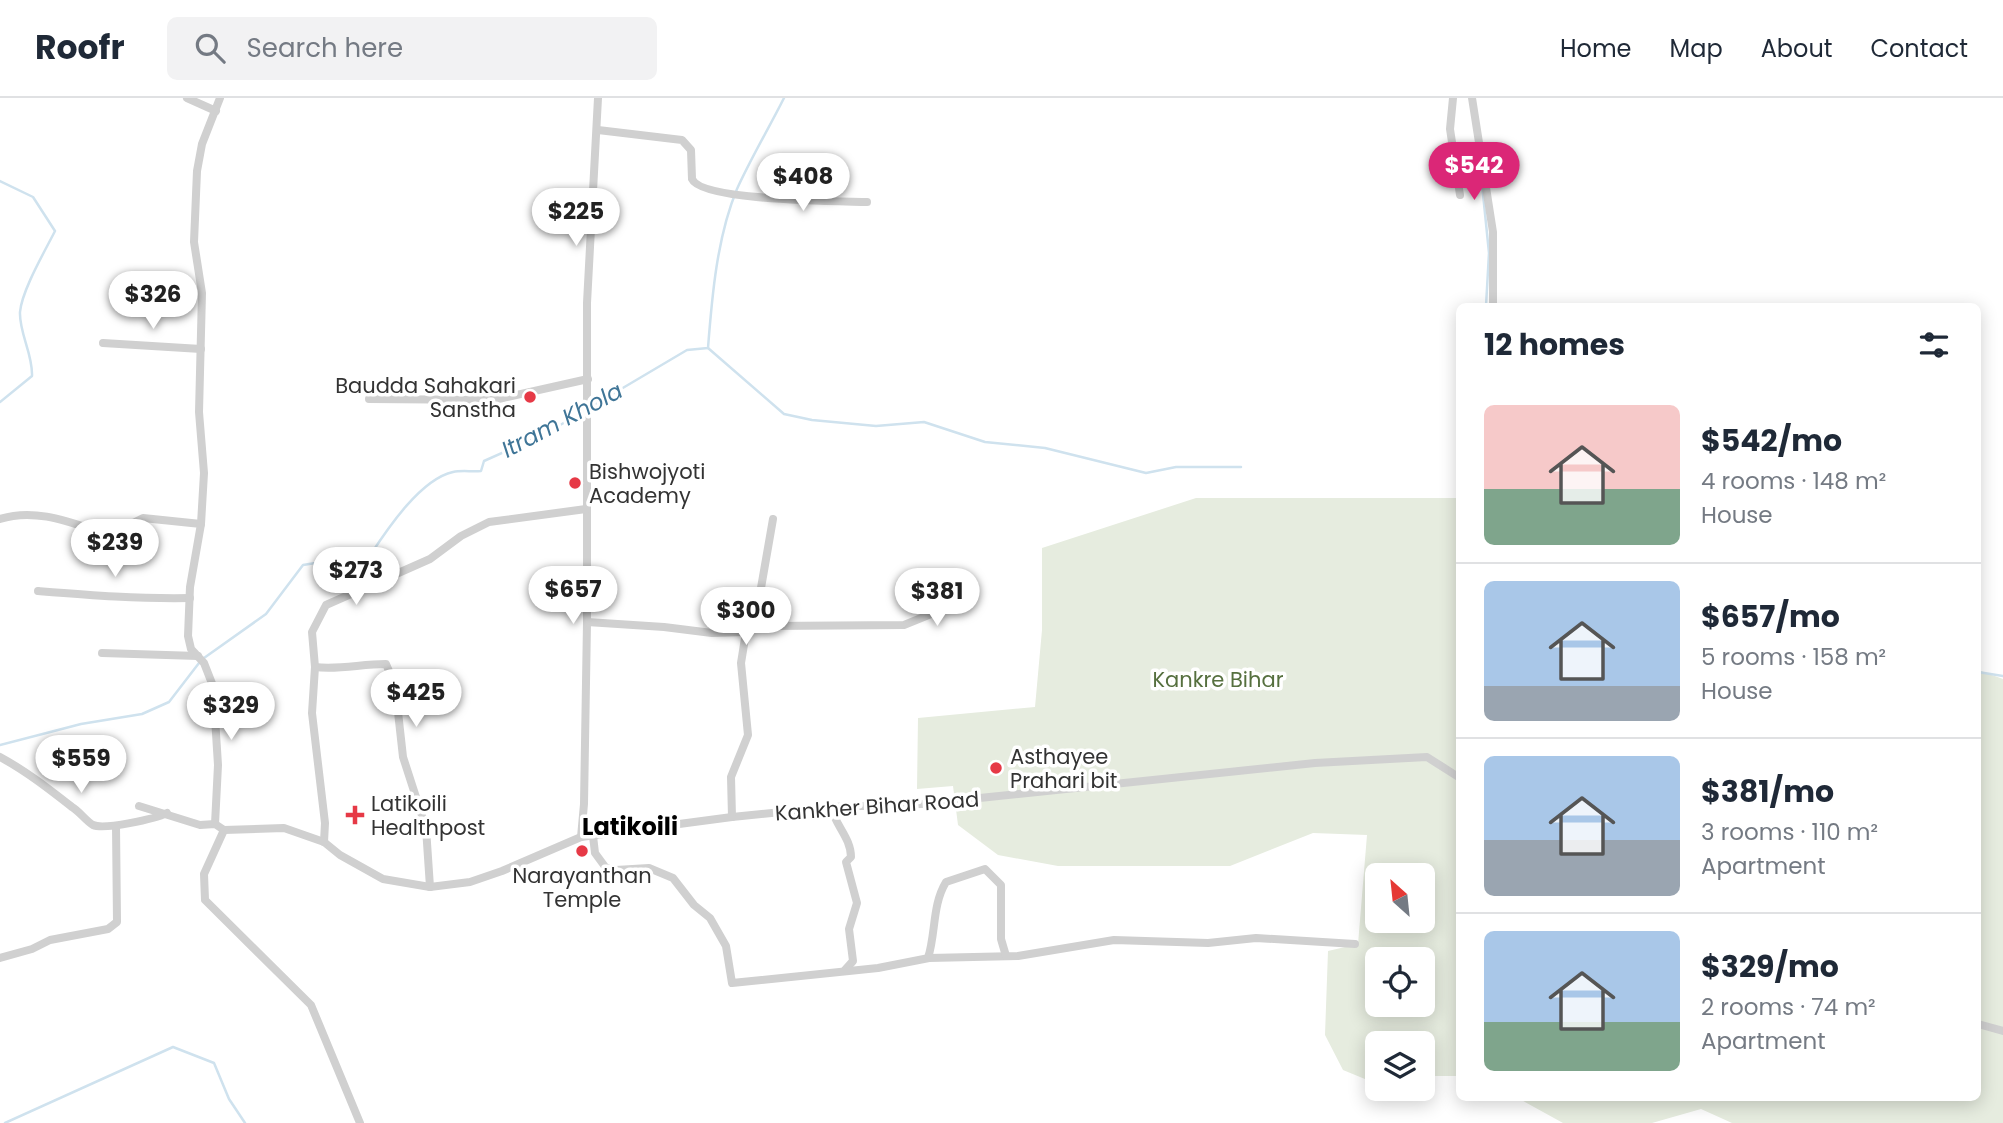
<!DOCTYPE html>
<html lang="en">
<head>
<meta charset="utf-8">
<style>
	body { margin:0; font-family:Poppins,sans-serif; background:#f2f2f3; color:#1f2937; height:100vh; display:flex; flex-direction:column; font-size:26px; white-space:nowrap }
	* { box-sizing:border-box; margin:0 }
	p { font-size:23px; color:#747a83 }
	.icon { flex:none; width:38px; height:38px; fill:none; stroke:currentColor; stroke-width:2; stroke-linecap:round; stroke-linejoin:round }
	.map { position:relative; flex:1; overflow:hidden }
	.panel { position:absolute; left:1456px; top:205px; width:525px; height:798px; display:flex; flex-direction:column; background:#fff; border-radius:10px; box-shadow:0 4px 18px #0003 }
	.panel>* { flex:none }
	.needle { width:46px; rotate:333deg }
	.tools { position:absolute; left:1365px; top:765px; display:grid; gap:14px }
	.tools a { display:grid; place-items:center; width:70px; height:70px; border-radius:10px; background:#fff; box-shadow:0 4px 18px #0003; font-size:35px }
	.price { position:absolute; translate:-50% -60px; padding:0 16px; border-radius:24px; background:#fff; color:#222; font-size:23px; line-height:46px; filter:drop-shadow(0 2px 4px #0008) }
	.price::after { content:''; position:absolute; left:50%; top:42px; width:21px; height:16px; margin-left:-10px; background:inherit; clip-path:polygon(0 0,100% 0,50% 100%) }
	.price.current { background:#db2777; color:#fff }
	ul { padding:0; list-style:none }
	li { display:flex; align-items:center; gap:21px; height:175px; padding:0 28px }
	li+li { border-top:2px solid #e0e1e3 }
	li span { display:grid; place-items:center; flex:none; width:196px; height:140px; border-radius:10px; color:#555 }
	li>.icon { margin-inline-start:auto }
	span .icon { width:84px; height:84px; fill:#fffc; stroke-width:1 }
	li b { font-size:30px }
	h2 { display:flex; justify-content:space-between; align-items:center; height:84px; padding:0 28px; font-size:30px }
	header { display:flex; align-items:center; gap:42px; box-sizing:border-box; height:98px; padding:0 35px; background:#fff; border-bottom:2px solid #e0e1e3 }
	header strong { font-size:33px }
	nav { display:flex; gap:38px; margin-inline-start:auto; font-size:24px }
	.search { width:490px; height:63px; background:#f2f2f3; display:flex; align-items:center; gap:18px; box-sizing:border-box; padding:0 24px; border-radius:10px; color:#747a83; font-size:26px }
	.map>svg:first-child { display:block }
	.green { fill:#e6ecdf; fill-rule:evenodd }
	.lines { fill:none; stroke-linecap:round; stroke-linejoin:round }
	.stream { stroke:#cfe2ee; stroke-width:2.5 }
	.street { stroke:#d0d0d0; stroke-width:8 }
	.poi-dot { fill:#e63946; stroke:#fff; stroke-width:2.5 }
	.labels { text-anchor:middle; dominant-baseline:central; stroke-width:7; stroke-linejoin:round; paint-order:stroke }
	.poi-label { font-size:21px; fill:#333; stroke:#fff; text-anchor:start }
	.park-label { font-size:21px; fill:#56703f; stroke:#fff }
	.street-label { font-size:21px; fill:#333; stroke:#fff }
	.water-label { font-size:23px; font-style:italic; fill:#3f7597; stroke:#fff }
	.quarter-label { font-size:24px; font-weight:bold; fill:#000; stroke:#fff }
</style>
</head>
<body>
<header>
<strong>Roofr</strong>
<div class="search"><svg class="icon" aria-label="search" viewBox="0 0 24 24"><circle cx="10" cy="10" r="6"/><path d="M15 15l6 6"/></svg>Search here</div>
<nav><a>Home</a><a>Map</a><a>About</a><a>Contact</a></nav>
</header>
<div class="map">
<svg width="2003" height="1025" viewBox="0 0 2003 1025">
	<rect width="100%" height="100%" fill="#fff"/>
	<g class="green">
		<path d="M1196 400H1459V978H1423V945H1377V986L1343 972 1325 937 1328 853 1358 846 1367 737 1313 735 1230 768H1058L998 757 958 727 953 688 917 691 918 620 1035 609 1042 532V450ZM1377 777H1423V822H1377ZM1377 861H1423V906H1377Z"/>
		<polygon points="1978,572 2003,581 2003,1025 1732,1025 1701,1011 1652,1025 1563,1025 1516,999 1978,999"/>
	</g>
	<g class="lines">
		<g class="stream">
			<path d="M0 83 33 99 55 133C45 153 22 192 20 214 19 235 33 256 32 278L0 304"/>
			<polyline points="1482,86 1489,155 1486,208"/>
			<polyline points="708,250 784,316 812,322 876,328 924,324 985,344 1045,350 1146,375 1176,369 1241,369"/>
			<path d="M204 560 266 516 303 467 371 456C388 430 421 381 453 374 462 372 472 374 481 373L484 363 545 336 687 252 708 250C712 198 717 139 737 91 751 60 769 30 784 0"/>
			<polyline points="1978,574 2003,578"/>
			<polyline points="0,647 81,626 142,616 169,604 199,565"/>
			<polyline points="5,1025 173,949 214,965 229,1001 245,1025"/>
		</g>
		<g class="street">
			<polyline points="187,0 216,13"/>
			<polyline points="1453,0 1450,31 1460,97"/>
			<polyline points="1472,0 1493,134 1493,208"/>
			<path d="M598 32 682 42 691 52 692 81C701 103 840 103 867 104"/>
			<polyline points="103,245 201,251"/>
			<polyline points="369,301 494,302 588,281"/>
			<path d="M0 421C37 409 74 426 109 437L143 420 201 426"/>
			<path d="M38 493C89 497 139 501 190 500"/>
			<polyline points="587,524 664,529 712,535 746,534 754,530 769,528 904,527 958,505"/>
			<polyline points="754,530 773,421"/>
			<polyline points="102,555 198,558"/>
			<path d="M315 569C339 572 361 566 386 566L395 587 403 659 426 730 430 789"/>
			<path d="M0 659C26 673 49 691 72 709 79 713 86 723 93 727 104 732 155 721 167 715"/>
			<polyline points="139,708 200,727 215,726 224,732 284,730 324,744 340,757 383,781 430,789 470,784 502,773 581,739 732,719 831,709 922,706 1315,665 1427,659 1460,680"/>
			<path d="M831 709C835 727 851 740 851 759L846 764 857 805 849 831 853 863 845 872"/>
			<polyline points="732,719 731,679 748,637 741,565 746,534"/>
			<polyline points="215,726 218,667 213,588 204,565 191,551 188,538 190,489 201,426 204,375 199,314 202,195 194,144 197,73 202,46 220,0"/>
			<polyline points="224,732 204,776 205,802 311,907 360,1025"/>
			<polyline points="593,738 595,755 606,770 616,772 649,770 673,780 694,807 710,820 726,848 732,885 878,870 929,860 1018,858 1114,842 1208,845 1256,840 1355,846"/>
			<polyline points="581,739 584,706 587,524 587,205 598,0"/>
			<polyline points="324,744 325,725 312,615 315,569 312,534 326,507 430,461 461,438 489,424 586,411"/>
			<polyline points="0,860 32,851 50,842 108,831 117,824 116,728"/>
			<path d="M928 860C936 835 932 807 946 784L985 771 1001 787V841L1006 858"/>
			<polyline points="1978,926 2003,933"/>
		</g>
	</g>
	<g class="poi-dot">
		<circle cx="530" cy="299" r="7"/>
		<circle cx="575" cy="385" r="7"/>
		<circle cx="996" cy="670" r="7"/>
		<path d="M351.5 706.5h7v7h7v7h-7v7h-7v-7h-7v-7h7z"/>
		<circle cx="582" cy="753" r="7"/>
	</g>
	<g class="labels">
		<g class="poi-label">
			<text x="516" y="287" text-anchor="end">Baudda Sahakari<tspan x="516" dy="24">Sanstha</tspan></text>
			<text x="589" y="373">Bishwojyoti<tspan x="589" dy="24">Academy</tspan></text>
			<text x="1010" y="658">Asthayee<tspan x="1010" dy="24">Prahari bit</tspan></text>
			<text x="371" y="705">Latikoili<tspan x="371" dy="24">Healthpost</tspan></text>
			<text x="582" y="777" text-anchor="middle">Narayanthan<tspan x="582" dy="24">Temple</tspan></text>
		</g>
		<g class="park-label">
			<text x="1218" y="581">Kankre Bihar</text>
		</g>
		<g class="street-label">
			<text transform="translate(877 708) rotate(-4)">Kankher Bihar Road</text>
		</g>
		<g class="water-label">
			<text transform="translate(562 322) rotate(-28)">Itram Khola</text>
		</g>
		<g class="quarter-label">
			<text x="630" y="728">Latikoili</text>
		</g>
	</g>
</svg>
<div class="tools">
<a><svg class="needle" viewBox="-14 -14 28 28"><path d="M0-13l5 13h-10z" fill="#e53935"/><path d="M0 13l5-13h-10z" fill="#747a83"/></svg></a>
<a><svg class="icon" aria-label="locate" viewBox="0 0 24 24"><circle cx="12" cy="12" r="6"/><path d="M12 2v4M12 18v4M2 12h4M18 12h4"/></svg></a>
<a><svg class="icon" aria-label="layers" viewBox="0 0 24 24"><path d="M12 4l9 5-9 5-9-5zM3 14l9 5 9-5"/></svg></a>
</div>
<b class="price current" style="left:1474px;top:104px">$542</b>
<b class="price" style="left:803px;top:115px">$408</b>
<b class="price" style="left:576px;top:150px">$225</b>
<b class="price" style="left:153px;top:233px">$326</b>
<b class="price" style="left:115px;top:481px">$239</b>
<b class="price" style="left:356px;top:509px">$273</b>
<b class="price" style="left:573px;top:528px">$657</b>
<b class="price" style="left:937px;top:530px">$381</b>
<b class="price" style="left:746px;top:549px">$300</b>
<b class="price" style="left:416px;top:631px">$425</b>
<b class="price" style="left:231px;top:644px">$329</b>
<b class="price" style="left:81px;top:697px">$559</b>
<section class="panel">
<h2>12 homes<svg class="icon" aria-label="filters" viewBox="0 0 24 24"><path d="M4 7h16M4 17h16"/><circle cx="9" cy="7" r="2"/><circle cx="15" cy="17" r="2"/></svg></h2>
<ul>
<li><span style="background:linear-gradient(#f6c9c9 60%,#7fa58c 0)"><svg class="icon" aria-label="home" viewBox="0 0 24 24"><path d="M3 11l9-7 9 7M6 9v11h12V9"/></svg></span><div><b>$542/mo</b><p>4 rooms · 148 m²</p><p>House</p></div></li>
<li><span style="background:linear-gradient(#a9c7e8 75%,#9aa5b1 0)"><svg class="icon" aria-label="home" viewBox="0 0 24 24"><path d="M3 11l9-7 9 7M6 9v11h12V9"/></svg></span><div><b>$657/mo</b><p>5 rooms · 158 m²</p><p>House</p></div></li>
<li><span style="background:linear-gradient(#a9c7e8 60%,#9aa5b1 0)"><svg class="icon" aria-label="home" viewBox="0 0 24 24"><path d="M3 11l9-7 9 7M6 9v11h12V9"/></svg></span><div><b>$381/mo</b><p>3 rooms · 110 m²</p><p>Apartment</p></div></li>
<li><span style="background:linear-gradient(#a9c7e8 65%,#7fa58c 0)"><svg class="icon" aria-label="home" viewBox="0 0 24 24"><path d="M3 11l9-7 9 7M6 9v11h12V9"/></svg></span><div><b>$329/mo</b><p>2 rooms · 74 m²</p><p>Apartment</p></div></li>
</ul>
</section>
</div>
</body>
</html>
